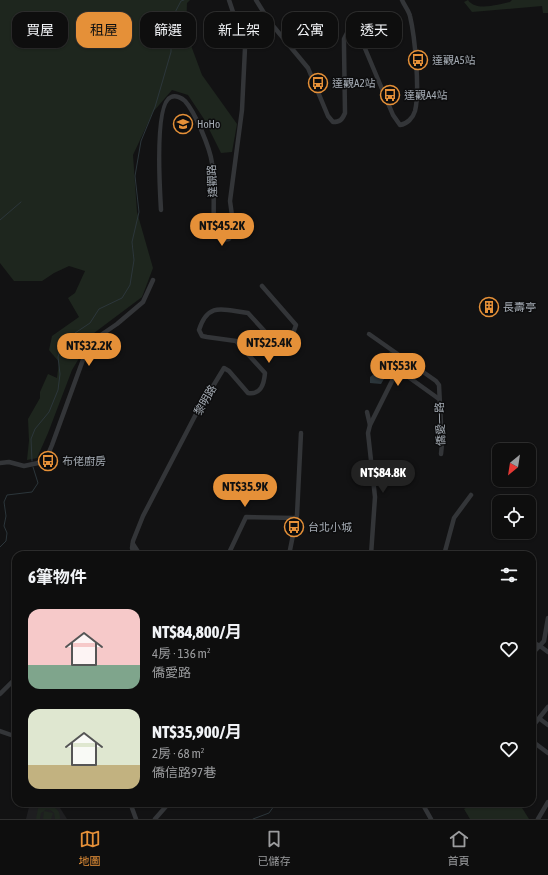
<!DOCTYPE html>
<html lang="zh-TW">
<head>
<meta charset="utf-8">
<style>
	body { margin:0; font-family:"Asap Condensed","Noto Sans TC",sans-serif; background:#1c1c1c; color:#f1f3f6; height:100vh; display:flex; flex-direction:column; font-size:15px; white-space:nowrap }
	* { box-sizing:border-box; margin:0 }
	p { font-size:13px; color:#9b9c9e }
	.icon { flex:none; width:22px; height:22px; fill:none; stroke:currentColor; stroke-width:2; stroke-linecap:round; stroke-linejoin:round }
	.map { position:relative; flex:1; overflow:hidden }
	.details { position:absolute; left:12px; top:551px; width:524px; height:256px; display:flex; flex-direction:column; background:#0e0e0e; border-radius:12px; box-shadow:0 1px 3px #0004,0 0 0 1px #2e2e2e }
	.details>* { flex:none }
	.hud { position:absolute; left:12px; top:12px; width:524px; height:36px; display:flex; gap:8px }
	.needle { width:26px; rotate:210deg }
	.buttons { position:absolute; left:492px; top:443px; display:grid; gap:8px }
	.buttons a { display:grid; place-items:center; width:44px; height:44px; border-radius:8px; background:#0e0e0e; box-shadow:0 1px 3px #0004,0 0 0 1px #2e2e2e; font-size:20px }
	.price { position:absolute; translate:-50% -34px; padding:0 9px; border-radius:14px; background:#e59038; color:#111; font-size:13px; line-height:26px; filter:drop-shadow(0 1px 2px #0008) }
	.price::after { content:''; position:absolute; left:50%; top:24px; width:12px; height:9px; margin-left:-6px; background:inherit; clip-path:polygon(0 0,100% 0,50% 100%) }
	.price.active { background:#222; color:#fff }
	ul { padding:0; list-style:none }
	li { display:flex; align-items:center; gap:12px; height:100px; padding:0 16px }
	li span { display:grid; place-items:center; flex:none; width:112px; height:80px; border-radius:12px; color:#555 }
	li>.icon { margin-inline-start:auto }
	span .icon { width:48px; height:48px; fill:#fffc; stroke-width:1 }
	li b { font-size:17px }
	h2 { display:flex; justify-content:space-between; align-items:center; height:48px; padding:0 16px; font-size:17px }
	.pill { padding:0 14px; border-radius:12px; background:#0e0e0e; box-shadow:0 1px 3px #0004,0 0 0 1px #2e2e2e; font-size:14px; line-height:36px }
	.pill.active { background:#e59038; color:#111 }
	.tab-bar { display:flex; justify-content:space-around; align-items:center; height:56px; border-top:1px solid #2e2e2e; background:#0e0e0e; font-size:11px; color:#9b9c9e }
	.tab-bar a { display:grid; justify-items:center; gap:2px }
	.tab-bar .active { color:#e59038 }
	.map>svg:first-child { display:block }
	.built { fill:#1e1e20 }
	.green { fill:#1e261e }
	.water { fill:#2c363b }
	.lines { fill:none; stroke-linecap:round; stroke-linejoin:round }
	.stream { stroke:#2c363b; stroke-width:1 }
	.street { stroke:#333538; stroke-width:4.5 }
	.labels { text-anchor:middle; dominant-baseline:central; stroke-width:3; stroke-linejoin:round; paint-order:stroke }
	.poi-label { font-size:11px; fill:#a4abb3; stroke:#0d0d0e; text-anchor:start }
	.street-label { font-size:11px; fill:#a4abb3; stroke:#0d0d0e }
</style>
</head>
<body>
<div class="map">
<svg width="548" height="819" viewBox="0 0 548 819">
	<rect width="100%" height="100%" fill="#121213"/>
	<polygon class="built" points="30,803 57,803 67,819 26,819"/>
	<g class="green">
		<polygon points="0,0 190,0 187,3 186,32 202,75 237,124 232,152 221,153 204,119 188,95 172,90 153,112 133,155 137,212 153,268 142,297 94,333 72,370 48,433 37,458 27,460 29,441 28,419 40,398 40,392 48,374 57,378 59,362 49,350 52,336 79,317 68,298 75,293 85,271 69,266 54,273 42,281 14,281 0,263"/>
		<path d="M468 0C476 12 499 4 510 2L512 0H548V13H543L542 6 472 12 464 2Z"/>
		<polygon points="390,351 398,357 386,375 378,369"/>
		<path d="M39 803H44L43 806C52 804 61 809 60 819H55L54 813C51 810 48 808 44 811L53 813 51 819H43L44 811 41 813 40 819H36Z"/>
		<polygon points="473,803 519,803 529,819 470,819 464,809"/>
	</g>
	<polygon class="water" points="375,373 384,379 381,384 370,383 370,377"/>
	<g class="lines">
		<g class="stream">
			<polyline points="0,220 21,202"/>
			<polyline points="32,461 31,439 35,429 49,412 58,390 60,374 58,357 61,347 75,333 90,323 99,309 122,298 130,285 134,260 132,242 139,212 135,176 141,141 155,107 171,52 171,20 181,1 184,0"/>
			<polyline points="0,547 6,541 7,533 4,526 6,516 4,502 7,495 32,492 38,483 33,467"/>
			<polyline points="253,819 269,813 274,806"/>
		</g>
		<g class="street">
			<path d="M256 0 269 21 308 68 328 116 333 122C340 122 342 120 345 113L344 47V39L347 33H352L358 35 361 39 393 115 400 125C407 124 413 118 415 111 420 91 415 37 410 16 409 11 404 5 402 0"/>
			<path d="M161 210C160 192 154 103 171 97 176 95 182 98 185 101 195 112 210 148 212 163 215 182 213 207 214 227 216 235 220 241 229 239L234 230 230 201 242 110 245 48 229 0"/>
			<polyline points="369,334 436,381 439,385 442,444 441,454"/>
			<polyline points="367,412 370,425"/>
			<polyline points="0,463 9,462 24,466 38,463 47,457 52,445 84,357 95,339 117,324 143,302 153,280"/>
			<polyline points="133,544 140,555"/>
			<path d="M134 555 132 548 133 541 143 516 195 416 224 368 229 371 248 393C261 395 264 384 265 373L236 341 207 337 202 336 199 330C208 301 224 310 248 313L279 347C289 348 293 333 296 325L262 286"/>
			<polyline points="228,555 246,517 295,518"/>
			<polyline points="289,555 297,515 301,433"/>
			<polyline points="371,555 375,497 368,433 370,425 397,371 400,371 439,399"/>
			<polyline points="444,555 454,518 471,495"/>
			<polyline points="532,642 540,646 548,652"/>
			<polyline points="532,654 544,641 548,618"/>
			<polyline points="0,694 16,678"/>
			<polyline points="540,719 548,725"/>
			<polyline points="532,727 548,707"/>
			<polyline points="0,731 14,736"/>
			<polyline points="532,741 548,753"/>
			<polyline points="132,803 132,808 136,819"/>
			<polyline points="422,803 431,819"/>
			<polyline points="470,803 470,804"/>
			<polyline points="155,819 169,803"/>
			<polyline points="538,819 548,802"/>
		</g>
	</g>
	<defs>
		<g id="bus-ring" transform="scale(1)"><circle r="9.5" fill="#0d0d0e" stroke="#e59038" stroke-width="1.5"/><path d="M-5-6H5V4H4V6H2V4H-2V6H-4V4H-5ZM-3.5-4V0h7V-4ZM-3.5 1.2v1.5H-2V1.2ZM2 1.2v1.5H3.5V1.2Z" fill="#e59038"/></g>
		<g id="school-ring" transform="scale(1)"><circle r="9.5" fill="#0d0d0e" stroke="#e59038" stroke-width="1.5"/><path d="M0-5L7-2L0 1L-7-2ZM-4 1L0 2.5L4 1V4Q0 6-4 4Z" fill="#e59038"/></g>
		<g id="building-ring" transform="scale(1)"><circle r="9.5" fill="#0d0d0e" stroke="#e59038" stroke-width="1.5"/><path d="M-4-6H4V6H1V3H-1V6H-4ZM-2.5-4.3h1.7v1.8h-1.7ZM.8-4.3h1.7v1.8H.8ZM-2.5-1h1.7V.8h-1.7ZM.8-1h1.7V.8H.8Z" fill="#e59038"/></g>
	</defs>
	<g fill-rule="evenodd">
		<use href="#bus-ring" x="418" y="60"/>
		<use href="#bus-ring" x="318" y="83"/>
		<use href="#bus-ring" x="390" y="95"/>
		<use href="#school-ring" x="183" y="124"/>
		<use href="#building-ring" x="489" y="307"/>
		<use href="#bus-ring" x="48" y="461"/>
		<use href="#bus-ring" x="294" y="527"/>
	</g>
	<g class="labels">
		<g class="poi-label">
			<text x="432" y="60">達觀A5站</text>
			<text x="332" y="83">達觀A2站</text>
			<text x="404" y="95">達觀A4站</text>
			<text x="197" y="124">HoHo</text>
			<text x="503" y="307">長壽亭</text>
			<text x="62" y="461">布佬廚房</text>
			<text x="308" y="527">台北小城</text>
		</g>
		<g class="street-label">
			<text transform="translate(212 181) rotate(-93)">達觀路</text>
			<text transform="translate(205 400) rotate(-60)">黎明路</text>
			<text transform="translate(440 424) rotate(-92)">僑愛一路</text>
		</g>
	</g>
</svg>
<div class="buttons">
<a><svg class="needle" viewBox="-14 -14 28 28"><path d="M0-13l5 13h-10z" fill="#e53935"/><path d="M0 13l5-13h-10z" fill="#9b9c9e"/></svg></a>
<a><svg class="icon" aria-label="locate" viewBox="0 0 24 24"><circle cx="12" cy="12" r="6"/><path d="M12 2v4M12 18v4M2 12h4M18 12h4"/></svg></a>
</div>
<b class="price" style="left:222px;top:247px">NT$45.2K</b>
<b class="price" style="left:269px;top:364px">NT$25.4K</b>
<b class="price" style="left:89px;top:367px">NT$32.2K</b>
<b class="price" style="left:398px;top:387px">NT$53K</b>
<b class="price active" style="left:383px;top:494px">NT$84.8K</b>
<b class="price" style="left:245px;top:508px">NT$35.9K</b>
<div class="hud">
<a class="pill">買屋</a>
<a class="pill active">租屋</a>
<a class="pill">篩選</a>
<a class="pill">新上架</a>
<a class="pill">公寓</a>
<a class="pill">透天</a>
</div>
<section class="details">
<h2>6筆物件<svg class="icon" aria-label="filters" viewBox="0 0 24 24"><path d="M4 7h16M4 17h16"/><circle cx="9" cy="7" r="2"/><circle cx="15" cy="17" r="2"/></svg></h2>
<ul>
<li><span style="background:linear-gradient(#f6c9c9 70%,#7fa58c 0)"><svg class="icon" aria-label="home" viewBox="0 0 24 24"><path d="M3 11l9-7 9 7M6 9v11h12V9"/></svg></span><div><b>NT$84,800/月</b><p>4房 · 136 m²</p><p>僑愛路</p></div><svg class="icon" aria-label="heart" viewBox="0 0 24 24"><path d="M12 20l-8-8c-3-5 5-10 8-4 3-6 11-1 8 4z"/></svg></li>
<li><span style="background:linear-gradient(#dfe7d0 70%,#c2b280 0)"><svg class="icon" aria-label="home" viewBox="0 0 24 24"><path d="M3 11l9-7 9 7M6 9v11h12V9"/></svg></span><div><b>NT$35,900/月</b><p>2房 · 68 m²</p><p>僑信路97巷</p></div><svg class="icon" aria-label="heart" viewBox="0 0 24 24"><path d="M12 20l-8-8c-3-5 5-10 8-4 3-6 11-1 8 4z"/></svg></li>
</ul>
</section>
</div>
<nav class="tab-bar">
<a class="active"><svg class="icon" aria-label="map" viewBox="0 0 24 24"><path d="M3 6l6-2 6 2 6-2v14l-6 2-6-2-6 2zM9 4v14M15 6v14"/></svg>地圖</a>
<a><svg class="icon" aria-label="saved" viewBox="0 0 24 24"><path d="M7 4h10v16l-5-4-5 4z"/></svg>已儲存</a>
<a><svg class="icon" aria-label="home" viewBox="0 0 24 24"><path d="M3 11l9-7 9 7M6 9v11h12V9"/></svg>首頁</a>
</nav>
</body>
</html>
